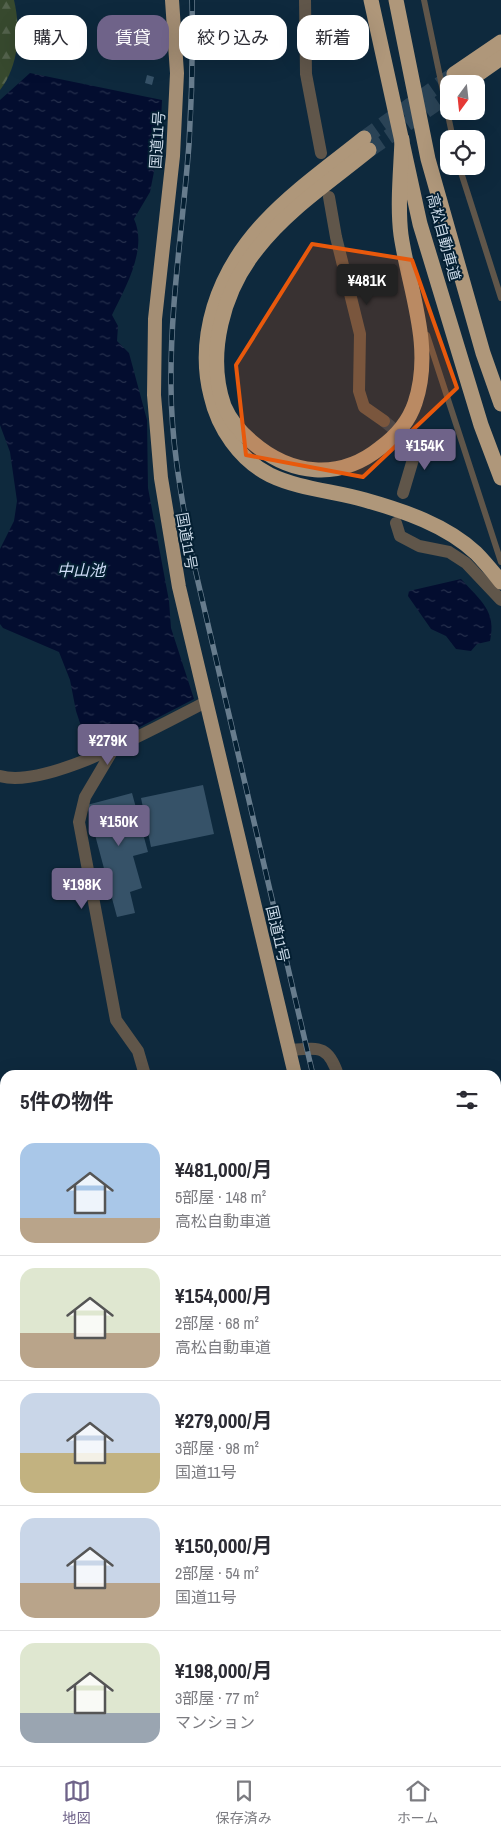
<!DOCTYPE html>
<html lang="ja">
<head>
<meta charset="utf-8">
<style>
	body { margin:0; font-family:"Archivo Narrow","Noto Sans JP",sans-serif; background:#f2f2f3; color:#2b2b33; height:100vh; display:flex; flex-direction:column; font-size:19px; white-space:nowrap }
	* { box-sizing:border-box; margin:0 }
	p { font-size:16px; color:#7c7c81 }
	.icon { flex:none; width:28px; height:28px; fill:none; stroke:currentColor; stroke-width:2; stroke-linecap:round; stroke-linejoin:round }
	.map { position:relative; flex:1; overflow:hidden }
	.details { position:absolute; left:0px; top:1070px; width:501px; height:696px; display:flex; flex-direction:column; background:#fff; border-radius:15px 15px 0 0; box-shadow:0 5px 20px #0002 }
	.details>* { flex:none }
	.banner { position:absolute; left:15px; top:15px; width:471px; height:45px; display:flex; gap:10px }
	.needle { width:32px; rotate:195deg }
	.buttons { position:absolute; left:440px; top:75px; display:grid; gap:10px }
	.buttons a { display:grid; place-items:center; width:45px; height:45px; border-radius:10px; background:#fff; box-shadow:0 5px 20px #0002; font-size:25px }
	.price { position:absolute; translate:-50% -42px; padding:0 11px; border-radius:5px; background:#6f6389; color:#fff; font-size:16px; line-height:32px; filter:drop-shadow(0 1px 2px #0008) }
	.price::after { content:''; position:absolute; left:50%; top:30px; width:15px; height:11px; margin-left:-8px; background:inherit; clip-path:polygon(0 0,100% 0,50% 100%) }
	.price.selected { background:#222; color:#fff }
	ul { padding:0; list-style:none }
	li { display:flex; align-items:center; gap:15px; height:125px; padding:0 20px }
	li+li { border-top:1px solid #e1e1e2 }
	li span { display:grid; place-items:center; flex:none; width:140px; height:100px; border-radius:15px; color:#555 }
	li>.icon { margin-inline-start:auto }
	span .icon { width:60px; height:60px; fill:#fffc; stroke-width:1 }
	li b { font-size:21px }
	h2 { display:flex; justify-content:space-between; align-items:center; height:60px; padding:0 20px; font-size:21px }
	.tag { padding:0 18px; border-radius:15px; background:#fff; box-shadow:0 5px 20px #0002; font-size:18px; line-height:45px }
	.tag.selected { background:#6f6389; color:#fff }
	.tabs { display:flex; justify-content:space-around; align-items:center; height:70px; border-top:1px solid #e1e1e2; background:#fff; font-size:14px; color:#7c7c81 }
	.tabs a { display:grid; justify-items:center; gap:2px }
	.tabs .selected { color:#6f6389 }
	.map>svg:first-child { display:block }
	.forest { fill:url(#forest-firs) }
	.water { fill:url(#water-ripples) }
	.building { fill:#365268 }
	.lines { fill:none; stroke-linecap:round; stroke-linejoin:round }
	.minor-tunnel { stroke:#2a4356; stroke-width:12; stroke-dasharray:12 6; stroke-linecap:butt }
	.motorway-tunnel { stroke:#2a4356; stroke-width:15; stroke-dasharray:15 8; stroke-linecap:butt }
	.service { stroke:#60564a; stroke-width:6 }
	.minor { stroke:#60564a; stroke-width:12 }
	.trunk { stroke:#a48e74; stroke-width:14 }
	.motorway { stroke:#af977a; stroke-width:15 }
	.rail-casing { stroke:#677c8d; stroke-width:5.5 }
	.rail { stroke:#041f32; stroke-width:4; stroke-dasharray:11; stroke-linecap:butt }
	.marked { fill:#e8590c; fill-opacity:0.2; stroke:#e8590c; stroke-width:4; stroke-linejoin:round }
	.labels { text-anchor:middle; dominant-baseline:central; stroke-width:4; stroke-linejoin:round; paint-order:stroke }
	.street-label { font-size:15px; fill:#c9d8e6; stroke:#041f32 }
	.water-label { font-size:16px; font-style:italic; fill:#cedbf6; stroke:#041f32 }
</style>
</head>
<body>
<div class="map">
<svg width="501" height="1766" viewBox="0 0 501 1766">
	<defs>
		<pattern id="forest-firs" width="22" height="20" patternUnits="userSpaceOnUse" patternTransform="scale(1.25)"><rect width="22" height="20" fill="#37492e"/><path d="M5 1l3.5 6h-7zM16 11l3.5 6h-7z" fill="#53624c"/></pattern>
		<pattern id="water-ripples" width="26" height="14" patternUnits="userSpaceOnUse" patternTransform="scale(1.25)"><rect width="26" height="14" fill="#030d2f"/><path d="M2 4q2-2 4 0t4 0M15 11q2-2 4 0t4 0" fill="none" stroke="#26304d"/></pattern>
	</defs>
	<rect width="100%" height="100%" fill="#0e293d"/>
	<path class="forest" d="M0 0H14C21 30 19 66 0 90Z"/>
	<g class="water">
		<path d="M30 73 162 100 160 141 150 192 134 219C148 249 125 288 112 315L118 326 117 341 129 353 147 420 148 488 169 601 171 628 194 699 109 743 82 729 76 711 70 680 59 652 3 628 0 624V549L14 521 17 501 10 452 0 425V100Z"/>
		<path d="M461 579C480 600 497 611 490 641L477 644 471 651 456 649 446 636 431 629 408 596 409 591Z"/>
		<polygon points="0,1524 5,1524 5,1630 0,1629"/>
	</g>
	<g class="building">
		<polygon points="147,75 154,77 152,85 145,83"/>
		<polygon points="203,785 214,834 151,847 141,798"/>
		<polygon points="132,793 148,852 133,856 142,888 130,892 135,913 117,917 87,805"/>
		<polygon points="272,1761 295,1761 294,1766"/>
		<polygon points="313,1761 355,1761 354,1766 312,1766"/>
	</g>
	<g class="lines">
		<polyline class="minor-tunnel" points="384,421 412,444"/>
		<g class="motorway-tunnel">
			<polyline points="364,138 454,74"/>
			<polyline points="369,150 449,95"/>
		</g>
		<g class="service">
			<polyline points="424,0 453,139"/>
			<polyline points="459,166 501,298"/>
			<polyline points="427,335 501,562"/>
		</g>
		<g class="minor">
			<polyline points="305,0 306,74 321,153"/>
			<polyline points="329,197 336,237 360,334 359,391 364,407 384,421"/>
			<polyline points="403,493 414,456 412,444"/>
			<polyline points="396,523 400,536 419,546 449,552 466,563 501,600"/>
			<polyline points="114,748 85,797 79,822 116,1020 138,1051 145,1075"/>
			<path d="M0 776C47 790 162 724 206 702"/>
			<path d="M289 1050C318 1048 328 1044 338 1075"/>
			<polyline points="496,1229 501,1227"/>
			<polyline points="496,1406 501,1416"/>
			<polyline points="241,1761 249,1766"/>
		</g>
		<g class="trunk">
			<polyline points="172,0 177,73 173,156 155,319 154,395 161,478 179,587 295,1075"/>
			<polyline points="461,1761 462,1766"/>
		</g>
		<g class="motorway">
			<polyline points="371,0 420,224 481,425 501,478"/>
			<polyline points="396,0 428,159 483,353 501,404"/>
			<polyline points="454,74 501,42"/>
			<polyline points="464,84 501,58"/>
			<path d="M364 138C303 187 238 228 214 307 205 337 203 365 211 396 218 428 240 460 270 475 299 489 334 491 365 500 404 511 446 525 476 553 485 562 493 572 501 582"/>
			<path d="M369 150C331 181 287 210 257 249 223 291 206 354 224 406 230 420 240 432 252 442 290 475 339 481 380 448 395 437 409 421 415 403 434 347 409 290 401 235 397 205 401 169 402 139"/>
		</g>
		<g class="rail-casing">
			<g id="rail">
				<path d="M192 0C193 48 192 96 189 144 183 225 170 305 171 386 171 443 182 500 192 556L313 1075"/>
				<polyline points="486,1761 488,1766"/>
			</g>
		</g>
		<use href="#rail" class="rail"/>
	</g>
	<path class="marked" d="M312 244 412 260 457 388 363 477 246 455 236 365Z"/>
	<g class="labels">
		<g class="street-label">
			<text transform="translate(157 140) rotate(-86)">国道11号</text>
			<text transform="translate(444 237) rotate(75)">高松自動車道</text>
			<text transform="translate(187 541) rotate(80)">国道11号</text>
			<text transform="translate(278 934) rotate(77)">国道11号</text>
		</g>
		<g class="water-label">
			<text x="81" y="570">中山池</text>
		</g>
	</g>
</svg>
<div class="buttons">
<a><svg class="needle" viewBox="-14 -14 28 28"><path d="M0-13l5 13h-10z" fill="#e53935"/><path d="M0 13l5-13h-10z" fill="#7c7c81"/></svg></a>
<a><svg class="icon" aria-label="locate" viewBox="0 0 24 24"><circle cx="12" cy="12" r="6"/><path d="M12 2v4M12 18v4M2 12h4M18 12h4"/></svg></a>
</div>
<b class="price selected" style="left:367px;top:306px">¥481K</b>
<b class="price" style="left:425px;top:471px">¥154K</b>
<b class="price" style="left:108px;top:766px">¥279K</b>
<b class="price" style="left:119px;top:847px">¥150K</b>
<b class="price" style="left:82px;top:910px">¥198K</b>
<div class="banner">
<a class="tag">購入</a>
<a class="tag selected">賃貸</a>
<a class="tag">絞り込み</a>
<a class="tag">新着</a>
</div>
<section class="details">
<h2>5件の物件<svg class="icon" aria-label="filters" viewBox="0 0 24 24"><path d="M4 7h16M4 17h16"/><circle cx="9" cy="7" r="2"/><circle cx="15" cy="17" r="2"/></svg></h2>
<ul>
<li><span style="background:linear-gradient(#a9c7e8 75%,#b9a48a 0)"><svg class="icon" aria-label="home" viewBox="0 0 24 24"><path d="M3 11l9-7 9 7M6 9v11h12V9"/></svg></span><div><b>¥481,000/月</b><p>5部屋 · 148 m²</p><p>高松自動車道</p></div></li>
<li><span style="background:linear-gradient(#dfe7d0 65%,#b9a48a 0)"><svg class="icon" aria-label="home" viewBox="0 0 24 24"><path d="M3 11l9-7 9 7M6 9v11h12V9"/></svg></span><div><b>¥154,000/月</b><p>2部屋 · 68 m²</p><p>高松自動車道</p></div></li>
<li><span style="background:linear-gradient(#c9d6e8 60%,#c2b280 0)"><svg class="icon" aria-label="home" viewBox="0 0 24 24"><path d="M3 11l9-7 9 7M6 9v11h12V9"/></svg></span><div><b>¥279,000/月</b><p>3部屋 · 98 m²</p><p>国道11号</p></div></li>
<li><span style="background:linear-gradient(#c9d6e8 65%,#b9a48a 0)"><svg class="icon" aria-label="home" viewBox="0 0 24 24"><path d="M3 11l9-7 9 7M6 9v11h12V9"/></svg></span><div><b>¥150,000/月</b><p>2部屋 · 54 m²</p><p>国道11号</p></div></li>
<li><span style="background:linear-gradient(#dfe7d0 70%,#9aa5b1 0)"><svg class="icon" aria-label="home" viewBox="0 0 24 24"><path d="M3 11l9-7 9 7M6 9v11h12V9"/></svg></span><div><b>¥198,000/月</b><p>3部屋 · 77 m²</p><p>マンション</p></div></li>
</ul>
</section>
</div>
<nav class="tabs">
<a class="selected"><svg class="icon" aria-label="map" viewBox="0 0 24 24"><path d="M3 6l6-2 6 2 6-2v14l-6 2-6-2-6 2zM9 4v14M15 6v14"/></svg>地図</a>
<a><svg class="icon" aria-label="saved" viewBox="0 0 24 24"><path d="M7 4h10v16l-5-4-5 4z"/></svg>保存済み</a>
<a><svg class="icon" aria-label="home" viewBox="0 0 24 24"><path d="M3 11l9-7 9 7M6 9v11h12V9"/></svg>ホーム</a>
</nav>
</body>
</html>
